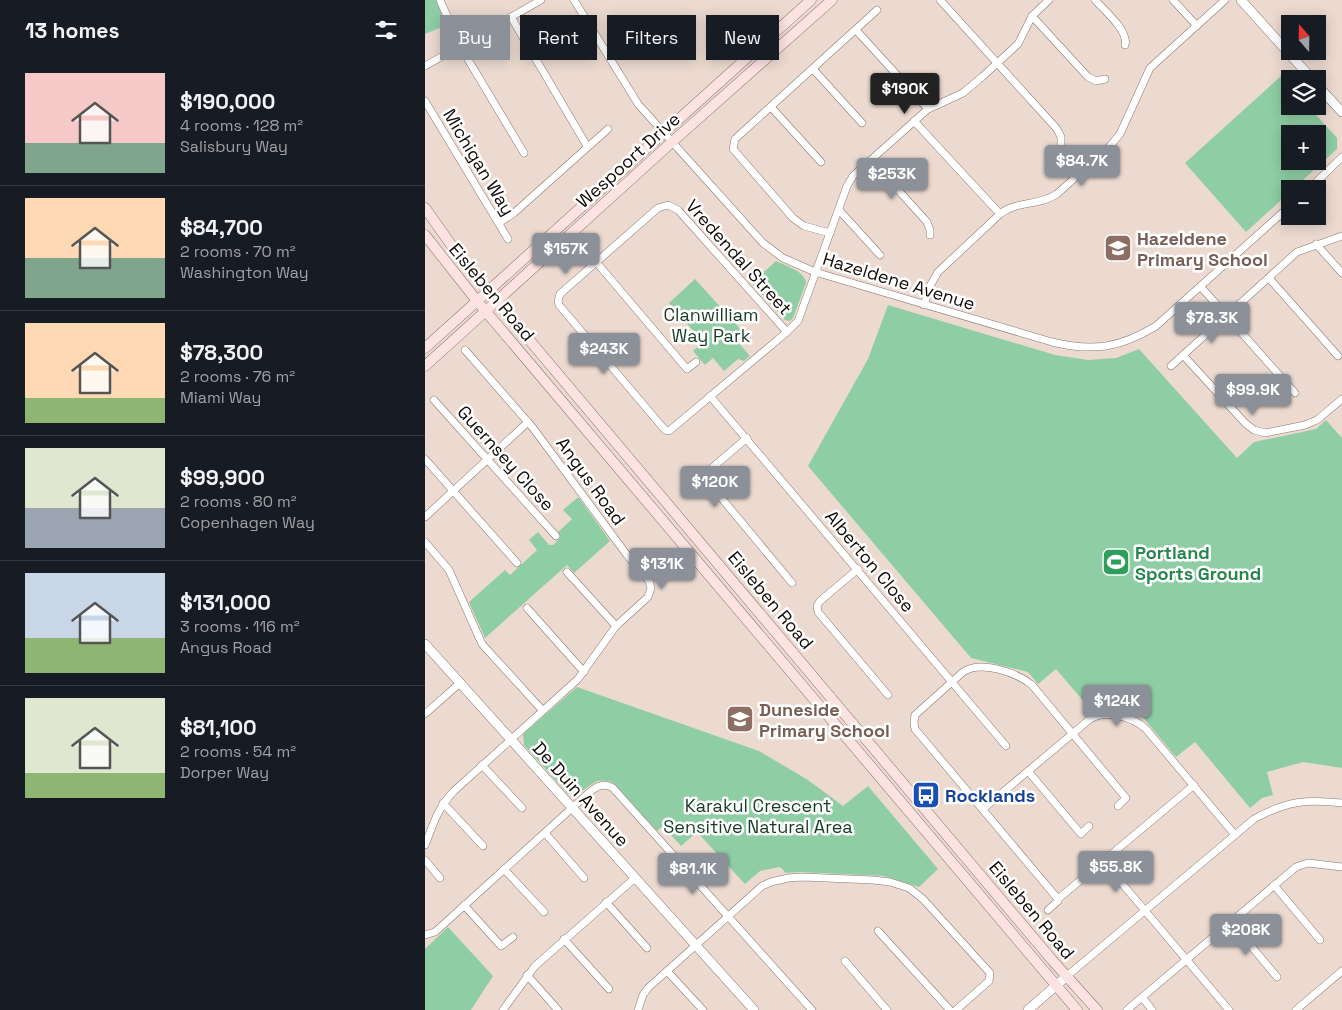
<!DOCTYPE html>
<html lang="en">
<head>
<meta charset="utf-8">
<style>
	body { margin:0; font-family:"Space Grotesk",sans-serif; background:#20242c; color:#f1f3f6; height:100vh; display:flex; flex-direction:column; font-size:19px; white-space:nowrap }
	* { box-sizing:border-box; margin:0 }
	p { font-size:16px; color:#9ea1a6 }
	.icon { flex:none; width:28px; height:28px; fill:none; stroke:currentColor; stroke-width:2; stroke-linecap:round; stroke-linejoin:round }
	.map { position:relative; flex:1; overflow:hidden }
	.drawer { display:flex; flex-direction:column; background:#171b24; width:425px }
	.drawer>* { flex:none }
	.hud { position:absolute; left:15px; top:15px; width:475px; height:45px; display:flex; gap:10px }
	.needle { width:32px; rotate:340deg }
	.fabs { position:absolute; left:856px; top:15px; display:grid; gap:10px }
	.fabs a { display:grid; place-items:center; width:45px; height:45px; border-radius:0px; background:#171b24; box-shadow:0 2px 12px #0003; font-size:25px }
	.price { position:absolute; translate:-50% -42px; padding:0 11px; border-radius:5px; background:#8c9099; color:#fff; font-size:16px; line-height:32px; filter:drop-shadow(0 1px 2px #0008) }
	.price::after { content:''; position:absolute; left:50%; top:30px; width:15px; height:11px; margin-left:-8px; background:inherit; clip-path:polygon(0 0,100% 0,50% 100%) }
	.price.selected { background:#222; color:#fff }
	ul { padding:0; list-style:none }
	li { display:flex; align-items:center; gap:15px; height:125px; padding:0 25px }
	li+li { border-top:1px solid #363941 }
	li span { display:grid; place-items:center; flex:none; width:140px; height:100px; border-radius:0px; color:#555 }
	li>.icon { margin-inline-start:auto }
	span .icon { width:60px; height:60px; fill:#fffc; stroke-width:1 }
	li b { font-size:21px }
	h2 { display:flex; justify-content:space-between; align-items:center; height:60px; padding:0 25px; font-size:21px }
	.chip { padding:0 18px; border-radius:0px; background:#171b24; box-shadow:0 2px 12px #0003; font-size:18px; line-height:45px }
	.chip.selected { background:#8c9099; color:#fff }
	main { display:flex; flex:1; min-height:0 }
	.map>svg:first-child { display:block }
	.green { fill:#8fcea4; fill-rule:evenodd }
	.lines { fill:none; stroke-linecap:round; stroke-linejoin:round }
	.minor-casing { stroke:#88786f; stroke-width:8 }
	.tertiary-casing { stroke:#88786f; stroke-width:10 }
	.secondary-casing { stroke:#88786f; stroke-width:11 }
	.minor { stroke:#fff; stroke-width:7 }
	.tertiary { stroke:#fff; stroke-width:9 }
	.secondary { stroke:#fce2e0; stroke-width:10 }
	.labels { text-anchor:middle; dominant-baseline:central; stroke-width:5; stroke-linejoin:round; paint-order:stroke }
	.street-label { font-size:18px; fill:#100a07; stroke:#fff }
	.education-label { font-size:18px; font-weight:bold; fill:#785e54; stroke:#fff; text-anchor:start }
	.park-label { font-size:18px; fill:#163c25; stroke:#fff }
	.leisure-label { font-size:18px; font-weight:bold; fill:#27864d; stroke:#fff; text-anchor:start }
	.transit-label { font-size:18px; font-weight:bold; fill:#164399; stroke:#fff; text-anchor:start }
</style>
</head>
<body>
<main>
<section class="drawer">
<h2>13 homes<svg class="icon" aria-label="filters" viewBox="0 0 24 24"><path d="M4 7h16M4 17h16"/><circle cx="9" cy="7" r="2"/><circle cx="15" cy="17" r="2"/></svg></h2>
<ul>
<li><span style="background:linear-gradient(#f6c9c9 70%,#7fa58c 0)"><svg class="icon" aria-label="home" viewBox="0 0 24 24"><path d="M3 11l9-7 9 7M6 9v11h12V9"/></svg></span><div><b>$190,000</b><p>4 rooms · 128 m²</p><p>Salisbury Way</p></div></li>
<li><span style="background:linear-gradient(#ffd9b3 60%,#7fa58c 0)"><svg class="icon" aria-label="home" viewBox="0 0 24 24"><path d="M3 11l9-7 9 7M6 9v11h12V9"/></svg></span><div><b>$84,700</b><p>2 rooms · 70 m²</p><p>Washington Way</p></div></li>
<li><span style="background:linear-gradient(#ffd9b3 75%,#8fb573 0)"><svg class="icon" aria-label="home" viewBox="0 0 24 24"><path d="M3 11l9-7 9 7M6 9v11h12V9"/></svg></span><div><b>$78,300</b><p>2 rooms · 76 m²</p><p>Miami Way</p></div></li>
<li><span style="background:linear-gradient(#dfe7d0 60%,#9aa5b1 0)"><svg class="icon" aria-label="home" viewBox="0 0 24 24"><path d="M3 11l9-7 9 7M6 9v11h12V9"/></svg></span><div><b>$99,900</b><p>2 rooms · 80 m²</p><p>Copenhagen Way</p></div></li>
<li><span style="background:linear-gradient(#c9d6e8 65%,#8fb573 0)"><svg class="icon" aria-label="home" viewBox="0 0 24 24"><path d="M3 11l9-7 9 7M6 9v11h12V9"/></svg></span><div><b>$131,000</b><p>3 rooms · 116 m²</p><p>Angus Road</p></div></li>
<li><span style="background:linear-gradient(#dfe7d0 75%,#8fb573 0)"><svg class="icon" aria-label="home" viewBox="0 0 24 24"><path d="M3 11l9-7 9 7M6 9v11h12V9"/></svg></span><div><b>$81,100</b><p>2 rooms · 54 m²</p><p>Dorper Way</p></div></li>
</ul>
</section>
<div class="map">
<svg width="917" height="1010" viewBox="0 0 917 1010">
	<rect width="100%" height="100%" fill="#ecdad0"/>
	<g class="green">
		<polygon points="0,0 12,0 22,25 0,34"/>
		<path d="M856 76 865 86V106H883L912 138V149L868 189H865V192L821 232 760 163ZM865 134H892V161H865Z"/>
		<path d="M351 261C361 266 380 271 381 283L368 318 365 321 360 320 327 283Z"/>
		<polygon points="270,279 318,332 310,339 325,356 319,361 313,359 299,371 288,358 280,365 268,351 278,342 244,303"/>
		<polygon points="463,305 630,355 663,360 691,358 714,349 812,458 829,442 891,429 901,420 916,437 917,436 917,768 878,762 842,772 848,795 837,798 825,808 770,742 751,757 716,715 671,707 666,710 631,669 613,684 603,672 546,658 383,466 443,359"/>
		<polygon points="152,498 154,498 185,541 149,573 142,565 60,638 44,602 80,570 85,575 112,550 104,540 113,532 124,545 128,545 135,538 133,532 147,519 138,510"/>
		<path d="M152 687 334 751 383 780 418 806 443 786 513 869 494 887 459 876 374 872 361 873 355 867 335 871 320 884 272 832 256 846 238 826 232 831 190 784C166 772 164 796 143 794L99 745 98 734Z"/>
		<polygon points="23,927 68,976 46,1010 0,1010 0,949"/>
	</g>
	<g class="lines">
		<g class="minor-casing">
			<g id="minor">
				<polyline points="15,0 22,16"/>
				<path d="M149 0 213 104 338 243 358 258 390 272 627 342C668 352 695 348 731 326L865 206"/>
				<polyline points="515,0 632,129 636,137 636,146"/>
				<path d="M670 0C679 10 704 31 700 45"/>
				<polyline points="748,0 772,26"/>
				<polyline points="607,16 663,77 671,81 680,79"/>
				<polyline points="86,17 162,146"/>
				<polyline points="431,30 503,109"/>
				<polyline points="35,46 99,153"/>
				<polyline points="0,66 116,0"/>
				<polyline points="388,69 437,123"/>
				<polyline points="0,101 83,239"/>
				<polyline points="346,107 396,162"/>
				<polyline points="489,121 575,214"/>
				<polyline points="446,160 502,222 505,230 505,235"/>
				<polyline points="884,189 917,157"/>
				<polyline points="414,210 455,255"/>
				<polyline points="74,223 89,213 183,129"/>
				<polyline points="405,233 379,226 368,218 308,149 310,139 452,10"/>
				<polyline points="891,244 917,273"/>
				<polyline points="172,263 262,369 271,362"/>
				<polyline points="844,278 913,356"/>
				<polyline points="776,287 870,393"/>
				<path d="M499 305 505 286 513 272 575 214C591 201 614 206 632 194L685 146 695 134 725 68 800 0"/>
				<polyline points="362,332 253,210 243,205 233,208 135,294 133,301 134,305 240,430 244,431 362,332 373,321 422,186 428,176 503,109 538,93 557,77 593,44 607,16 624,0"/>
				<polyline points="758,355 820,423 829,430 840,433 880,425 892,420 917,399"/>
				<polyline points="746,366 872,252 917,236"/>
				<polyline points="285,396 581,746"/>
				<polyline points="9,400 131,536"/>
				<polyline points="322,438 280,474 279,477 367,583"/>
				<polyline points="0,459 92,563"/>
				<polyline points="0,517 103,422"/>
				<polyline points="0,542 24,570 57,644 118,711"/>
				<polyline points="433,569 395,601 392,606 393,612 463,695"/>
				<polyline points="142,572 191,626"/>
				<polyline points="102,608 159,672"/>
				<polyline points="0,714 35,683"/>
				<polyline points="57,765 97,808"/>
				<polyline points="603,771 656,834 664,826"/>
				<polyline points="18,803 58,846"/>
				<path d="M693 806 701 798 607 685C591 672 555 660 538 672L490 715 489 723 490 729 633 899 769 785"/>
				<path d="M558 809 665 719C681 709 708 717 721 729L810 835"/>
				<polyline points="120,833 159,878"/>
				<path d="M0 845C9 823 12 809 29 791L153 679 191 626 223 597 226 588 224 581 202 555 108 428 40 350"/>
				<polyline points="0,860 15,878"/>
				<polyline points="678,861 804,1010"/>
				<polyline points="79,869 119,912"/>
				<polyline points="849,885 895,940"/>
				<polyline points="181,902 222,948"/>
				<polyline points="39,905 76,946 88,937"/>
				<polyline points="623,910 633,901 633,899"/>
				<polyline points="806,922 852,977"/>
				<polyline points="453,931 525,1010"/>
				<path d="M0 935 10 932 157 799C166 791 175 780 188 788L387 1010"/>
				<polyline points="139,939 184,989"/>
				<polyline points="420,961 462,1010"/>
				<polyline points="242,971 278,1010"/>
				<polyline points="102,975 133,1010"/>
				<path d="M642 976 829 819C862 801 881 799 917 803"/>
				<polyline points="717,997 727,1010"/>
				<polyline points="78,1010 110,966 210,878"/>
				<polyline points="213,1010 218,995 223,988 337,886 346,882 363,878 378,877 448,880 465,882 484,888 498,899 565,973 564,981 531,1010"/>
				<polyline points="702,1010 871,867 883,863 917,867"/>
				<polyline points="871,1010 917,971"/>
			</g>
		</g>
		<g class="tertiary-casing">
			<g id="tertiary">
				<polyline points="816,0 887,79"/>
				<polyline points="892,85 917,112"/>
				<polyline points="0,644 329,1010"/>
				<polyline points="603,1010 642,976"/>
			</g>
		</g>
		<g class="secondary-casing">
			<g id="secondary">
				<polyline points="0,208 27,246 63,291 627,960 672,1010"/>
				<polyline points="0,235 52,301 652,1010"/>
				<polyline points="0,348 386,0"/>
				<polyline points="0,366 247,142 407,0"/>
			</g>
		</g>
		<use href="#minor" class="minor"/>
		<use href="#tertiary" class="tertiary"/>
		<use href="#secondary" class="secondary"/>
	</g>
	<defs>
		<g id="school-square" transform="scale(1.4375)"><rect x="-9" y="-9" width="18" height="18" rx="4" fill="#8d6e63" stroke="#fff"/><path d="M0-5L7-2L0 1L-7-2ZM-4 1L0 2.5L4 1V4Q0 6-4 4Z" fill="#fff"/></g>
		<g id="stadium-square" transform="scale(1.4375)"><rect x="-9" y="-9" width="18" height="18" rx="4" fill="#2e9e5b" stroke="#fff"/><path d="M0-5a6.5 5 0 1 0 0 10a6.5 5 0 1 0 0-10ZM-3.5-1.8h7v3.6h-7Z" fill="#fff"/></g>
		<g id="bus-square" transform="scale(1.4375)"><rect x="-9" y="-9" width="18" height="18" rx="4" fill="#1a4fb4" stroke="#fff"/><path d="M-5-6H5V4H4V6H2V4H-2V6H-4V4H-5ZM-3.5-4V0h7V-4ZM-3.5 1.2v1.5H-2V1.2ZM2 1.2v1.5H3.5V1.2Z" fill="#fff"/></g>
	</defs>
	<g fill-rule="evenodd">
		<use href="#school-square" x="693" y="248"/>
		<use href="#stadium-square" x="691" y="562"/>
		<use href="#school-square" x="315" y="719"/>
		<use href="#bus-square" x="501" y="795"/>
	</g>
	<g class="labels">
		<g class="street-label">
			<text transform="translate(203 160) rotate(-42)">Wespoort Drive</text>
			<text transform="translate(54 162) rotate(59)">Michigan Way</text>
			<text transform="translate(314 257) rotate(48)">Vredendal Street</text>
			<text transform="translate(474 281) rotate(17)">Hazeldene Avenue</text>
			<text transform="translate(67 292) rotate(50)">Eisleben Road</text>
			<text transform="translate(81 458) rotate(48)">Guernsey Close</text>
			<text transform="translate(166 481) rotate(54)">Angus Road</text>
			<text transform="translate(445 561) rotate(50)">Alberton Close</text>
			<text transform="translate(346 600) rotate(50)">Eisleben Road</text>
			<text transform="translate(156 794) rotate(48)">De Duin Avenue</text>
			<text transform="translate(607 910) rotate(50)">Eisleben Road</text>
		</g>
		<g class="education-label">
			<text x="712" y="238">Hazeldene<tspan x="712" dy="21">Primary School</tspan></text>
			<text x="334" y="709">Duneside<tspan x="334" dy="21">Primary School</tspan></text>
		</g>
		<g class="park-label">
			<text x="286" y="314">Clanwilliam<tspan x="286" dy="21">Way Park</tspan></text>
			<text x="333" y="805">Karakul Crescent<tspan x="333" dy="21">Sensitive Natural Area</tspan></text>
		</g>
		<g class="leisure-label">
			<text x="710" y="552">Portland<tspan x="710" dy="21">Sports Ground</tspan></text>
		</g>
		<g class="transit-label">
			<text x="520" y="795">Rocklands</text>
		</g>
	</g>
</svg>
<div class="fabs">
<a><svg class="needle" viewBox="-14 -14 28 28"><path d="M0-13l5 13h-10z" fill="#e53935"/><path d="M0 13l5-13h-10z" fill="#9ea1a6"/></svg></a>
<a><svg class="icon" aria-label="layers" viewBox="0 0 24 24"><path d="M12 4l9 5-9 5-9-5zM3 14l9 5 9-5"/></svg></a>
<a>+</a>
<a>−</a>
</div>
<b class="price selected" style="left:480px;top:115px">$190K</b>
<b class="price" style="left:657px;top:187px">$84.7K</b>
<b class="price" style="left:467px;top:200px">$253K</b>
<b class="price" style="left:141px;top:275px">$157K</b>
<b class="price" style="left:787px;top:344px">$78.3K</b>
<b class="price" style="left:179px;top:375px">$243K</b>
<b class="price" style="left:828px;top:416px">$99.9K</b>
<b class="price" style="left:290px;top:508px">$120K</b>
<b class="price" style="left:237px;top:590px">$131K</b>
<b class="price" style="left:692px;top:727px">$124K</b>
<b class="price" style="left:691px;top:893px">$55.8K</b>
<b class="price" style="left:268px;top:895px">$81.1K</b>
<b class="price" style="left:821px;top:956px">$208K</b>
<div class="hud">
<a class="chip selected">Buy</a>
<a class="chip">Rent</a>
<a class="chip">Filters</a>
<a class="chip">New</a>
</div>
</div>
</main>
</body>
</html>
